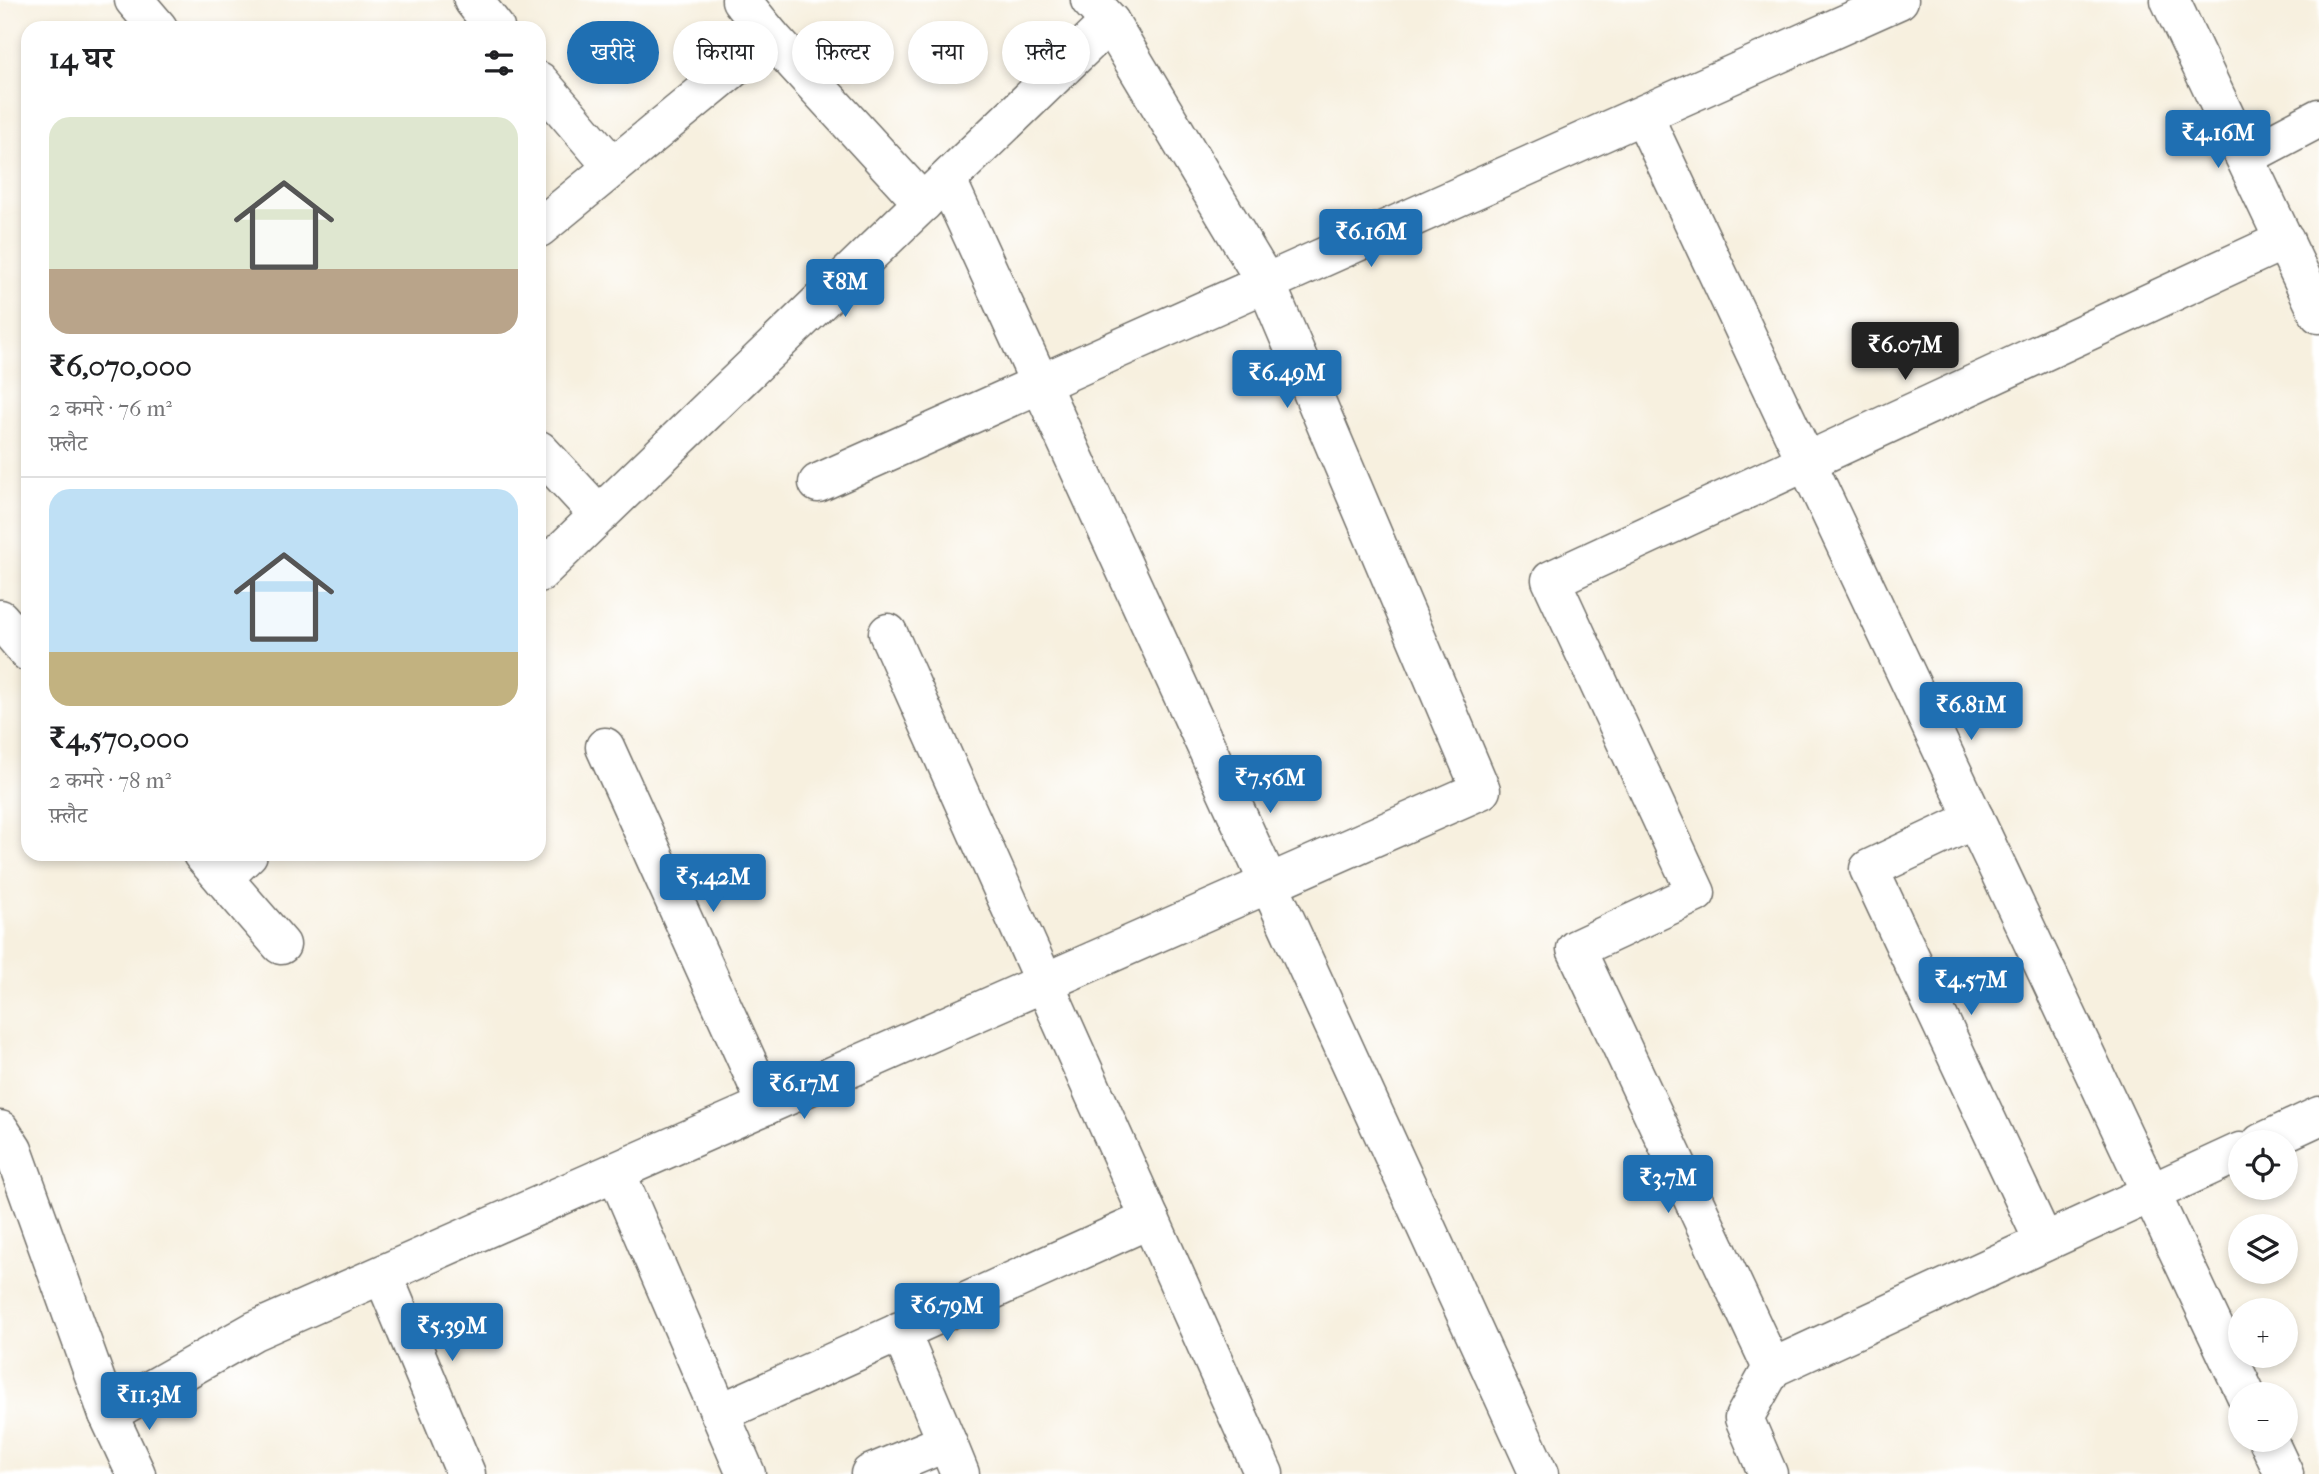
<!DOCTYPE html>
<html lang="hi">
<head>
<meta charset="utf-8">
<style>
	body { margin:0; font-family:"IM FELL French Canon","Noto Serif Devanagari",serif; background:#f2f2f2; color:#202124; height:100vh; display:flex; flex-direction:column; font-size:26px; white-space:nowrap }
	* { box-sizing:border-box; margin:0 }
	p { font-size:23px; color:#757577 }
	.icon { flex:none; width:38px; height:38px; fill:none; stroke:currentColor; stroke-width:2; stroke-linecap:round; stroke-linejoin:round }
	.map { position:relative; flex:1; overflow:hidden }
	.drawer { position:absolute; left:21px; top:21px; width:525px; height:840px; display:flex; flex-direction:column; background:#fff; border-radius:21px; box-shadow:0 4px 10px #0003 }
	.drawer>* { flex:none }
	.hud { position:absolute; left:567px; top:21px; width:665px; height:63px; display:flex; gap:14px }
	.fabs { position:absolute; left:2228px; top:1130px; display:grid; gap:14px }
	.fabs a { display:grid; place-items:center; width:70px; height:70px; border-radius:50%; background:#fff; box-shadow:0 4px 10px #0003; font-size:35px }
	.price { position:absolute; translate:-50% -60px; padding:0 16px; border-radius:7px; background:#1f6fb2; color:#fff; font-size:23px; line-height:46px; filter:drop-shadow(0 2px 4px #0008) }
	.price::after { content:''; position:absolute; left:50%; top:42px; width:21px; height:16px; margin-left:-10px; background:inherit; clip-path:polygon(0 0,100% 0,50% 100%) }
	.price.on { background:#222; color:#fff }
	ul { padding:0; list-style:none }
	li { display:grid; align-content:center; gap:14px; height:371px; padding:0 28px }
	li+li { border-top:2px solid #e0e0e0 }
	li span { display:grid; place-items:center; height:217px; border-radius:21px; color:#555 }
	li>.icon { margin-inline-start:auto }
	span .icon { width:126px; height:126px; fill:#fffc; stroke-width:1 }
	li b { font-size:30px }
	h2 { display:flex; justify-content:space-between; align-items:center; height:84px; padding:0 28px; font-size:30px }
	.pill { padding:0 24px; border-radius:32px; background:#fff; box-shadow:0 4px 10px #0003; font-size:24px; line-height:63px }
	.pill.on { background:#1f6fb2; color:#fff }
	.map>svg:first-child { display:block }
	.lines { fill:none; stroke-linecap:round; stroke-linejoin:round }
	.street-casing { stroke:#72706a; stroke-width:41 }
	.street { stroke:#fff; stroke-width:38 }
</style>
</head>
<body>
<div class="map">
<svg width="2319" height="1474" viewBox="0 0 2319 1474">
	<rect width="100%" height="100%" fill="#fff"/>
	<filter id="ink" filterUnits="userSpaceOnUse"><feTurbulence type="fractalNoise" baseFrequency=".0143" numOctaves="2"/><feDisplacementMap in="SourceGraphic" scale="14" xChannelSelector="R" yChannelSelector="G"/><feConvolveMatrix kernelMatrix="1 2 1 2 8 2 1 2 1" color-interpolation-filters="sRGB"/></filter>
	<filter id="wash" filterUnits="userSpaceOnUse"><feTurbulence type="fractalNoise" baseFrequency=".00686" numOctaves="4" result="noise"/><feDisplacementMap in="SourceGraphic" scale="28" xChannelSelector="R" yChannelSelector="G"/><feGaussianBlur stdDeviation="1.57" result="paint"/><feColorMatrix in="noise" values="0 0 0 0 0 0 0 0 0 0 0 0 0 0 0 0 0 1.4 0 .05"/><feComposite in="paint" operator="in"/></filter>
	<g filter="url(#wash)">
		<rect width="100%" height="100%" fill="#f7f0df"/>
	</g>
	<g filter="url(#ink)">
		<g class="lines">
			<g class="street-casing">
				<g id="street">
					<polyline points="134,0 158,28"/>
					<polyline points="473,0 495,28"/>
					<polyline points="2170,0 2319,314"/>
					<polyline points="771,37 923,203"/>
					<polyline points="539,81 613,167"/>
					<polyline points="1643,115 2246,1395"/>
					<polyline points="2245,157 2319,118"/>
					<polyline points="947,180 1539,1474"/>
					<polyline points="539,228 771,37 741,0"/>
					<polyline points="539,450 599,515"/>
					<polyline points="818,483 1899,0"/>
					<polyline points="539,573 1110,22"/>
					<polyline points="0,619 28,652"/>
					<polyline points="888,633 1264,1474"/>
					<polyline points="605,747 767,1105"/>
					<polyline points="1975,819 1869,869 2044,1242"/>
					<polyline points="202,854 281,945"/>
					<polyline points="223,878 248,854"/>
					<polyline points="0,1130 13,1150 108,1414 136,1474"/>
					<polyline points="2261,1143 2319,1116"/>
					<polyline points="2240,1152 1772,1368 1576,949 1696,893 1551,580 2285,240"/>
					<polyline points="616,1172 746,1474"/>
					<polyline points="383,1275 466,1474"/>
					<polyline points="900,1331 947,1442"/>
					<polyline points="720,1413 1150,1219"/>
					<polyline points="108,1414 254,1331 1481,790 1266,283 1110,22 1090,0"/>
					<polyline points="2268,1440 2284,1474"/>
					<polyline points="870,1474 947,1442 960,1474"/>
					<polyline points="1768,1474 1744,1418 1772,1368"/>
				</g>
			</g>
			<use href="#street" class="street"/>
		</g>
	</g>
</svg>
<div class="fabs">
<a><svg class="icon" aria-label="locate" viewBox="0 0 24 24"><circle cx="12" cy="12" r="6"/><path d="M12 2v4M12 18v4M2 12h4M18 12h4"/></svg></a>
<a><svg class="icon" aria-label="layers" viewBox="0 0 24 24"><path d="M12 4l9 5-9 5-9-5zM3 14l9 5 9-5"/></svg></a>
<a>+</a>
<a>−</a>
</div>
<b class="price" style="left:2218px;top:170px">₹4.16M</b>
<b class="price" style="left:1371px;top:269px">₹6.16M</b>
<b class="price" style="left:845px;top:319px">₹8M</b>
<b class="price on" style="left:1905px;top:382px">₹6.07M</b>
<b class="price" style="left:1287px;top:410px">₹6.49M</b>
<b class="price" style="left:1971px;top:742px">₹6.81M</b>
<b class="price" style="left:1270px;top:815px">₹7.56M</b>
<b class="price" style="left:713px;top:914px">₹5.42M</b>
<b class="price" style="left:1971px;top:1017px">₹4.57M</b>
<b class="price" style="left:804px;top:1121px">₹6.17M</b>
<b class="price" style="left:1668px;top:1215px">₹3.7M</b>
<b class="price" style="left:947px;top:1343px">₹6.79M</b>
<b class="price" style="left:452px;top:1363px">₹5.39M</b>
<b class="price" style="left:149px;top:1432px">₹11.3M</b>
<div class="hud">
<a class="pill on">खरीदें</a>
<a class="pill">किराया</a>
<a class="pill">फ़िल्टर</a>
<a class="pill">नया</a>
<a class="pill">फ़्लैट</a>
</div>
<section class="drawer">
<h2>14 घर<svg class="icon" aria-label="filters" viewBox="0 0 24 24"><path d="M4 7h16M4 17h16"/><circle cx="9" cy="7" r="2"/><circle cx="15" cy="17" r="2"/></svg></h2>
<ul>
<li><span style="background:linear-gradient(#dfe7d0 70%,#b9a48a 0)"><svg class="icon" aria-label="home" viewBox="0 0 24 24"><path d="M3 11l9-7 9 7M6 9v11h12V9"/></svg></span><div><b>₹6,070,000</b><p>2 कमरे · 76 m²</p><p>फ़्लैट</p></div></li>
<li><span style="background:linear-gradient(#bfe0f5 75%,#c2b280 0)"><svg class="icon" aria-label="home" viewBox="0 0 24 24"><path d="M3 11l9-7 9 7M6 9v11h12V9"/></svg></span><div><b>₹4,570,000</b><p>2 कमरे · 78 m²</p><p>फ़्लैट</p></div></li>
</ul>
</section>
</div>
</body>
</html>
